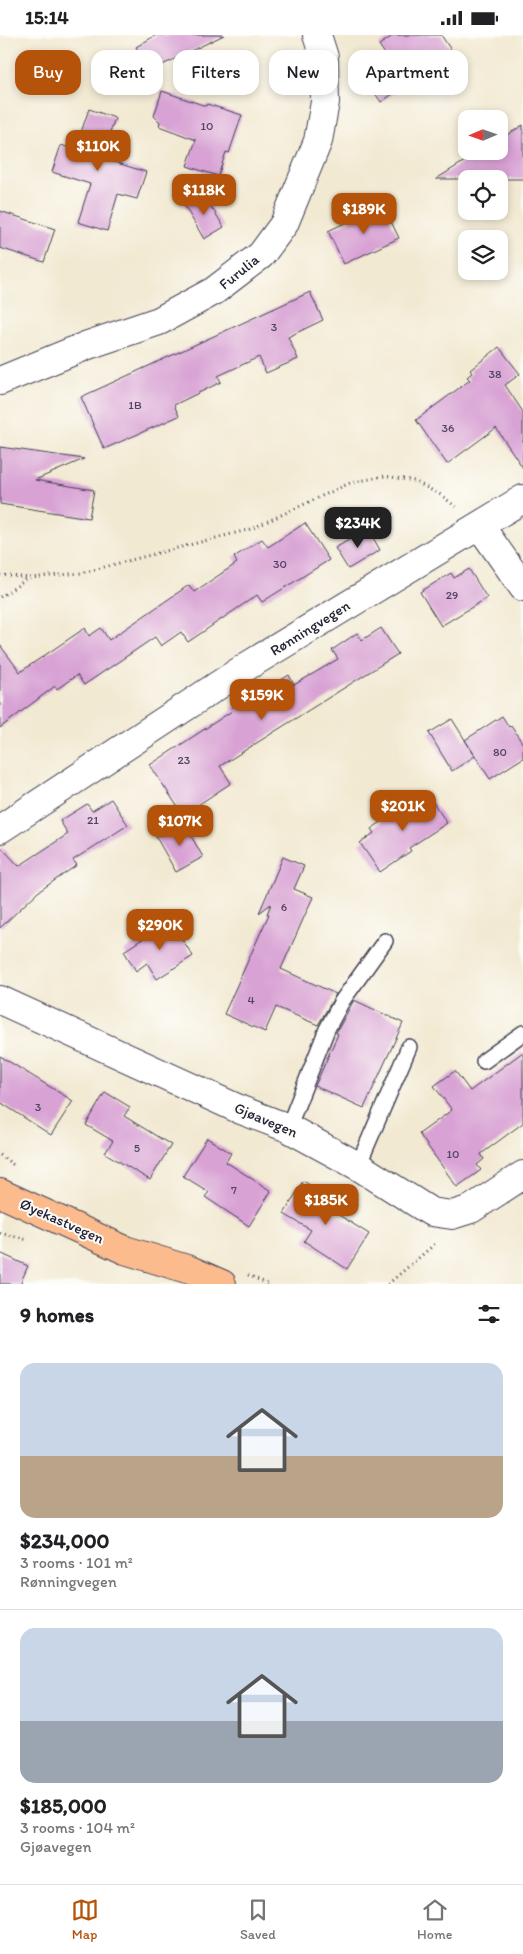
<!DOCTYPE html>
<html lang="en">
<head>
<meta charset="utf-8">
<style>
	body { margin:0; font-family:Itim,sans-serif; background:#f2f2f2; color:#202124; height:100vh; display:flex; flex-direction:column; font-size:19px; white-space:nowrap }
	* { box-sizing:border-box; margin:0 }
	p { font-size:16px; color:#757577 }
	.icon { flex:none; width:28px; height:28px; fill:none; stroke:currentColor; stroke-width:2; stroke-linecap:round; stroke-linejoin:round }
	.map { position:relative; height:1249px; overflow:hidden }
	.details { display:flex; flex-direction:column; background:#fff; flex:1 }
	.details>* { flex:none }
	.banner { position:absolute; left:15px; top:15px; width:494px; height:45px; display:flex; gap:10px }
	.needle { width:32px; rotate:268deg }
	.controls { position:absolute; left:458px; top:75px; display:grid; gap:10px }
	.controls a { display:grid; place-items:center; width:50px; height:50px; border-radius:10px; background:#fff; box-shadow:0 2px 8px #0003; font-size:25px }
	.price { position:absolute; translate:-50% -42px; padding:0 11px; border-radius:10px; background:#b45309; color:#fff; font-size:16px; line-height:32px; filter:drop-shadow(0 1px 2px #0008) }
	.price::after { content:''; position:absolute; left:50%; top:30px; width:15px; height:11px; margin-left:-8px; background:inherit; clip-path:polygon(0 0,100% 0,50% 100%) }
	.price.selected { background:#222; color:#fff }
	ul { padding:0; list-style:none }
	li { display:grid; align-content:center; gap:10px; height:265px; padding:0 20px }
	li+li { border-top:1px solid #e0e0e0 }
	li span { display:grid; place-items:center; height:155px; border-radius:15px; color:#555 }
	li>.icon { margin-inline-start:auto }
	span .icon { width:90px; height:90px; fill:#fffc; stroke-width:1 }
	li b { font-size:21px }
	h2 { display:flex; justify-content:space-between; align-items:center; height:60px; padding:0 20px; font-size:21px }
	.pill { padding:0 18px; border-radius:15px; background:#fff; box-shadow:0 2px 8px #0003; font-size:18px; line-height:45px }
	.pill.selected { background:#b45309; color:#fff }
	.status { display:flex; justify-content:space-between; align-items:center; height:35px; padding:0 25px; background:#fff; direction:ltr }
	.status svg { height:14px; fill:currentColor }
	.tab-bar { display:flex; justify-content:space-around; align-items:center; height:70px; border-top:1px solid #e0e0e0; background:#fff; font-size:14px; color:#757577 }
	.tab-bar a { display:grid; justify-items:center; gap:2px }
	.tab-bar .selected { color:#b45309 }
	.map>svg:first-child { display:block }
	.building { fill:#d8a2d4 }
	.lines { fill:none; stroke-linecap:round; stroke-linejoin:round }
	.service-casing { stroke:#414052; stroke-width:18 }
	.minor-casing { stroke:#414052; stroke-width:30 }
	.primary-casing { stroke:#414052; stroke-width:30 }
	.path { stroke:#414052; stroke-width:3; stroke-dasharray:1 4; stroke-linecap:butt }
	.service { stroke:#fff; stroke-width:15 }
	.minor { stroke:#fff; stroke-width:28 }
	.primary { stroke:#fbbb8d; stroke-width:28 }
	.labels { text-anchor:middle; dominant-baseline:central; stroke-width:4; stroke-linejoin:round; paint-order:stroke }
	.number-label { font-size:12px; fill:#504261 }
	.street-label { font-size:15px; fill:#22223b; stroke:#fdfcf7 }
</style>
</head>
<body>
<div class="status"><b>15:14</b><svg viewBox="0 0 49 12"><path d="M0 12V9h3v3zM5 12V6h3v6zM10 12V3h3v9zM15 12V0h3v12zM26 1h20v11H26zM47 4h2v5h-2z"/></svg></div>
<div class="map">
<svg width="523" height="1249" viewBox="0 0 523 1249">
	<rect width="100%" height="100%" fill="#fdfcf7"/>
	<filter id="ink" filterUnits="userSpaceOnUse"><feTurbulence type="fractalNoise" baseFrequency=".02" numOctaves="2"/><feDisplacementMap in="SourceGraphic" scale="10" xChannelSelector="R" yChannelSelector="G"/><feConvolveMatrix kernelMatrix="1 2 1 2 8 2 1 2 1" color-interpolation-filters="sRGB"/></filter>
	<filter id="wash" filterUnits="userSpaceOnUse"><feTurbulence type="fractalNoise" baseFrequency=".0096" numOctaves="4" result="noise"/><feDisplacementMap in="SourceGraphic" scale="20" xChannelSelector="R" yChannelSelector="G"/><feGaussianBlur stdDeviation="1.12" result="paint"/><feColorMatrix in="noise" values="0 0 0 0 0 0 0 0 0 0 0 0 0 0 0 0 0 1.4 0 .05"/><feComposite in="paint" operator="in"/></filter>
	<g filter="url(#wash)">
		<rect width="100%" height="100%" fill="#f2e9d2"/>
		<g id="blocks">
			<g class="building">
				<polygon points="156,0 224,0 150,36 136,12"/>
				<polygon points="394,0 441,0 453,18 381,67 364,42 389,25 379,10"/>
				<polygon points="162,56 206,71 207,69 242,80 229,118 226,117 218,141 187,131 196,105 159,91 160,87 154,81"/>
				<polygon points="89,74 115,83 101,123 146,137 137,164 118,159 107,196 78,187 90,149 52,137 61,110 75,115"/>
				<polygon points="523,90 523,144 436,144 481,116 499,116 499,105"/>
				<polygon points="203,159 224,192 204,204 184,170"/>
				<polygon points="383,170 399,203 344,229 328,196"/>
				<polygon points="0,176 55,194 44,227 0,213"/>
				<polygon points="310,257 323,285 288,302 298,324 266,338 259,322 218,341 221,347 174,370 179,381 104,414 81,362"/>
				<polygon points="499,312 520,339 505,350 523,377 523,433 496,393 447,429 416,385 470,345 467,342 472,338 470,335"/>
				<polygon points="0,412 84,424 35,445 94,455 89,483 0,469"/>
				<polygon points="305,488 329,525 262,567 257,560 188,607 181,597 161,611 155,602 84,650 77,640 57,654 55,651 0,693 0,610 20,637 85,593 89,601 101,593 109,605 189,550 194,557 237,528 234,522 262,504 268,512"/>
				<polygon points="368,494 380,515 348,534 335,513"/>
				<polygon points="469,534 487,563 441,591 420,557 451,538 454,543"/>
				<polygon points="381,593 398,619 220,731 231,748 183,780 150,730 232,676 231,673 254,659 256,661 289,640 294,650 338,624 332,615 357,598 362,605"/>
				<polygon points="502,681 509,692 511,691 523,709 523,723 490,744 465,705"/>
				<polygon points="452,684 475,721 452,736 429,698"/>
				<polygon points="426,757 447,788 409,813 411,816 380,837 360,808 374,798 371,794"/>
				<polygon points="111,764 128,790 73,825 77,830 38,857 0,893 0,811 19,831 68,799 60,786 87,769 92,776"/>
				<polygon points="183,787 203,822 176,837 156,802"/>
				<polygon points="283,822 304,831 294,854 313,862 281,934 336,959 318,990 276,972 265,997 224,979 269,879 267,879 271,869 259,878"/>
				<polygon points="170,886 193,921 157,944 147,928 136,936 124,916"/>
				<polygon points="354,965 403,988 364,1073 315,1051 338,999 336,998"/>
				<polygon points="523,1017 523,1088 481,1119 484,1124 477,1130 481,1135 457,1152 419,1099 452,1075 434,1051 455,1036 470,1056"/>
				<polygon points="0,1021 73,1066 51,1100 0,1067"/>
				<polygon points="105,1057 130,1072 124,1081 171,1110 150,1145 105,1118 113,1106 86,1090"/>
				<polygon points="207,1103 231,1118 226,1127 271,1156 249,1191 205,1162 209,1157 183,1141"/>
				<polygon points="303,1146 328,1161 323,1170 369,1199 347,1234 304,1206 311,1195 284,1179"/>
				<polygon points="0,1218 28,1231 20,1249 0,1249"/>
			</g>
		</g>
	</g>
	<g filter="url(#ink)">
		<use href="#blocks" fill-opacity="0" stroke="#414052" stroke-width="1"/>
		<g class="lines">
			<g class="service-casing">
				<g id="service">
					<polyline points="484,1026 523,998"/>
					<polyline points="288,1093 327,994 342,966 385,906"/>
					<polyline points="358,1131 409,1012"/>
				</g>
			</g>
			<g class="minor-casing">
				<g id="minor">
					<polyline points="0,346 88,310 159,286 214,256 261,220 284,189 318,106 325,67 324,22 317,0"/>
					<polyline points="480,491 523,552"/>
					<polyline points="0,794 249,630 523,464"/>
					<polyline points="0,965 241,1075 288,1093 358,1131 431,1177 452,1180 471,1174 523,1140"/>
				</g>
			</g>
			<g class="primary-casing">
				<polyline id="primary" points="0,1158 125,1215 190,1235 222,1249"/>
			</g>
			<g class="path">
				<polyline points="0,540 30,543 81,538 251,494 350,448 385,441 414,446 441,460 456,472"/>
				<polyline points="0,562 29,543"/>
				<polyline points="0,1120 15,1131"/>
				<polyline points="0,1198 28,1205"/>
				<polyline points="248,1240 268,1249"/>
				<polyline points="388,1249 436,1208"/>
			</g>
			<use href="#service" class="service"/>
			<use href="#minor" class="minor"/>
			<use href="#primary" class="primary"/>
		</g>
	</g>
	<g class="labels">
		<g class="number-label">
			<text x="207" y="91">10</text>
			<text x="274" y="292">3</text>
			<text x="495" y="339">38</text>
			<text x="135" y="370">1B</text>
			<text x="448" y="393">36</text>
			<text x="280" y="529">30</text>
			<text x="452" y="560">29</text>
			<text x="500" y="717">80</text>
			<text x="184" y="725">23</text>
			<text x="93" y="785">21</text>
			<text x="284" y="872">6</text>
			<text x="251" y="965">4</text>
			<text x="38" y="1072">3</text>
			<text x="137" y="1113">5</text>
			<text x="453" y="1119">10</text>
			<text x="234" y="1155">7</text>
		</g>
		<g class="street-label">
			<text transform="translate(239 237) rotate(-39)">Furulia</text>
			<text transform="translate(310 593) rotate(-32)">Rønningvegen</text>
			<text transform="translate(266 1085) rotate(23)">Gjøavegen</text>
			<text transform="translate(62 1186) rotate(24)">Øyekastvegen</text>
		</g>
	</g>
</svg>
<div class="controls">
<a><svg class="needle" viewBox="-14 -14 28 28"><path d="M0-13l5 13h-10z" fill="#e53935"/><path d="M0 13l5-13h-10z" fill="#757577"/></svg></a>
<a><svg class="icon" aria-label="locate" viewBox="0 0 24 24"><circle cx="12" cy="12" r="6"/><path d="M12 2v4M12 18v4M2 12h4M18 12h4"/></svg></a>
<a><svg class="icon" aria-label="layers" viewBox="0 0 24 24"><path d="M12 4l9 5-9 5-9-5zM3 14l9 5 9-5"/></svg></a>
</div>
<b class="price" style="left:98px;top:137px">$110K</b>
<b class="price" style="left:204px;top:181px">$118K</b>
<b class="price" style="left:364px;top:200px">$189K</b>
<b class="price selected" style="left:358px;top:514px">$234K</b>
<b class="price" style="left:262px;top:686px">$159K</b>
<b class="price" style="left:403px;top:797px">$201K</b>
<b class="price" style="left:180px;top:812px">$107K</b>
<b class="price" style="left:160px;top:916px">$290K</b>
<b class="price" style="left:326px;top:1191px">$185K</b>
<div class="banner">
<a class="pill selected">Buy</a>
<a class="pill">Rent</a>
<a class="pill">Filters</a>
<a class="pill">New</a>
<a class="pill">Apartment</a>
</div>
</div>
<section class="details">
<h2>9 homes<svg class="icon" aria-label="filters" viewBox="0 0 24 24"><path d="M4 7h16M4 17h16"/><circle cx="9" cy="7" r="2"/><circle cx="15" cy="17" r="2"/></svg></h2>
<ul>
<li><span style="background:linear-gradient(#c9d6e8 60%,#b9a48a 0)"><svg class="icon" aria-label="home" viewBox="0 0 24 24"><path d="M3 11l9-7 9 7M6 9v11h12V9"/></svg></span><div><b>$234,000</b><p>3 rooms · 101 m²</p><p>Rønningvegen</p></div></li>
<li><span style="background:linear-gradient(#c9d6e8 60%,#9aa5b1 0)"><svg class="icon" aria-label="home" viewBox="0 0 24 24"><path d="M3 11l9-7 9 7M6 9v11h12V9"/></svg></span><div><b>$185,000</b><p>3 rooms · 104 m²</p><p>Gjøavegen</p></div></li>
</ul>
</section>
<nav class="tab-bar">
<a class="selected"><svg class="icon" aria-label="map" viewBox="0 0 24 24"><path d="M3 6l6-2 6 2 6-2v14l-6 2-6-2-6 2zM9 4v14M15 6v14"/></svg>Map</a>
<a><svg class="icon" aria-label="saved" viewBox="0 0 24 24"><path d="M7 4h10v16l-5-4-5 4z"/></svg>Saved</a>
<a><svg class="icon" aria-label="home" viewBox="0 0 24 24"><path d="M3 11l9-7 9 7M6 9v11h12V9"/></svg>Home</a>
</nav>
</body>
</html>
